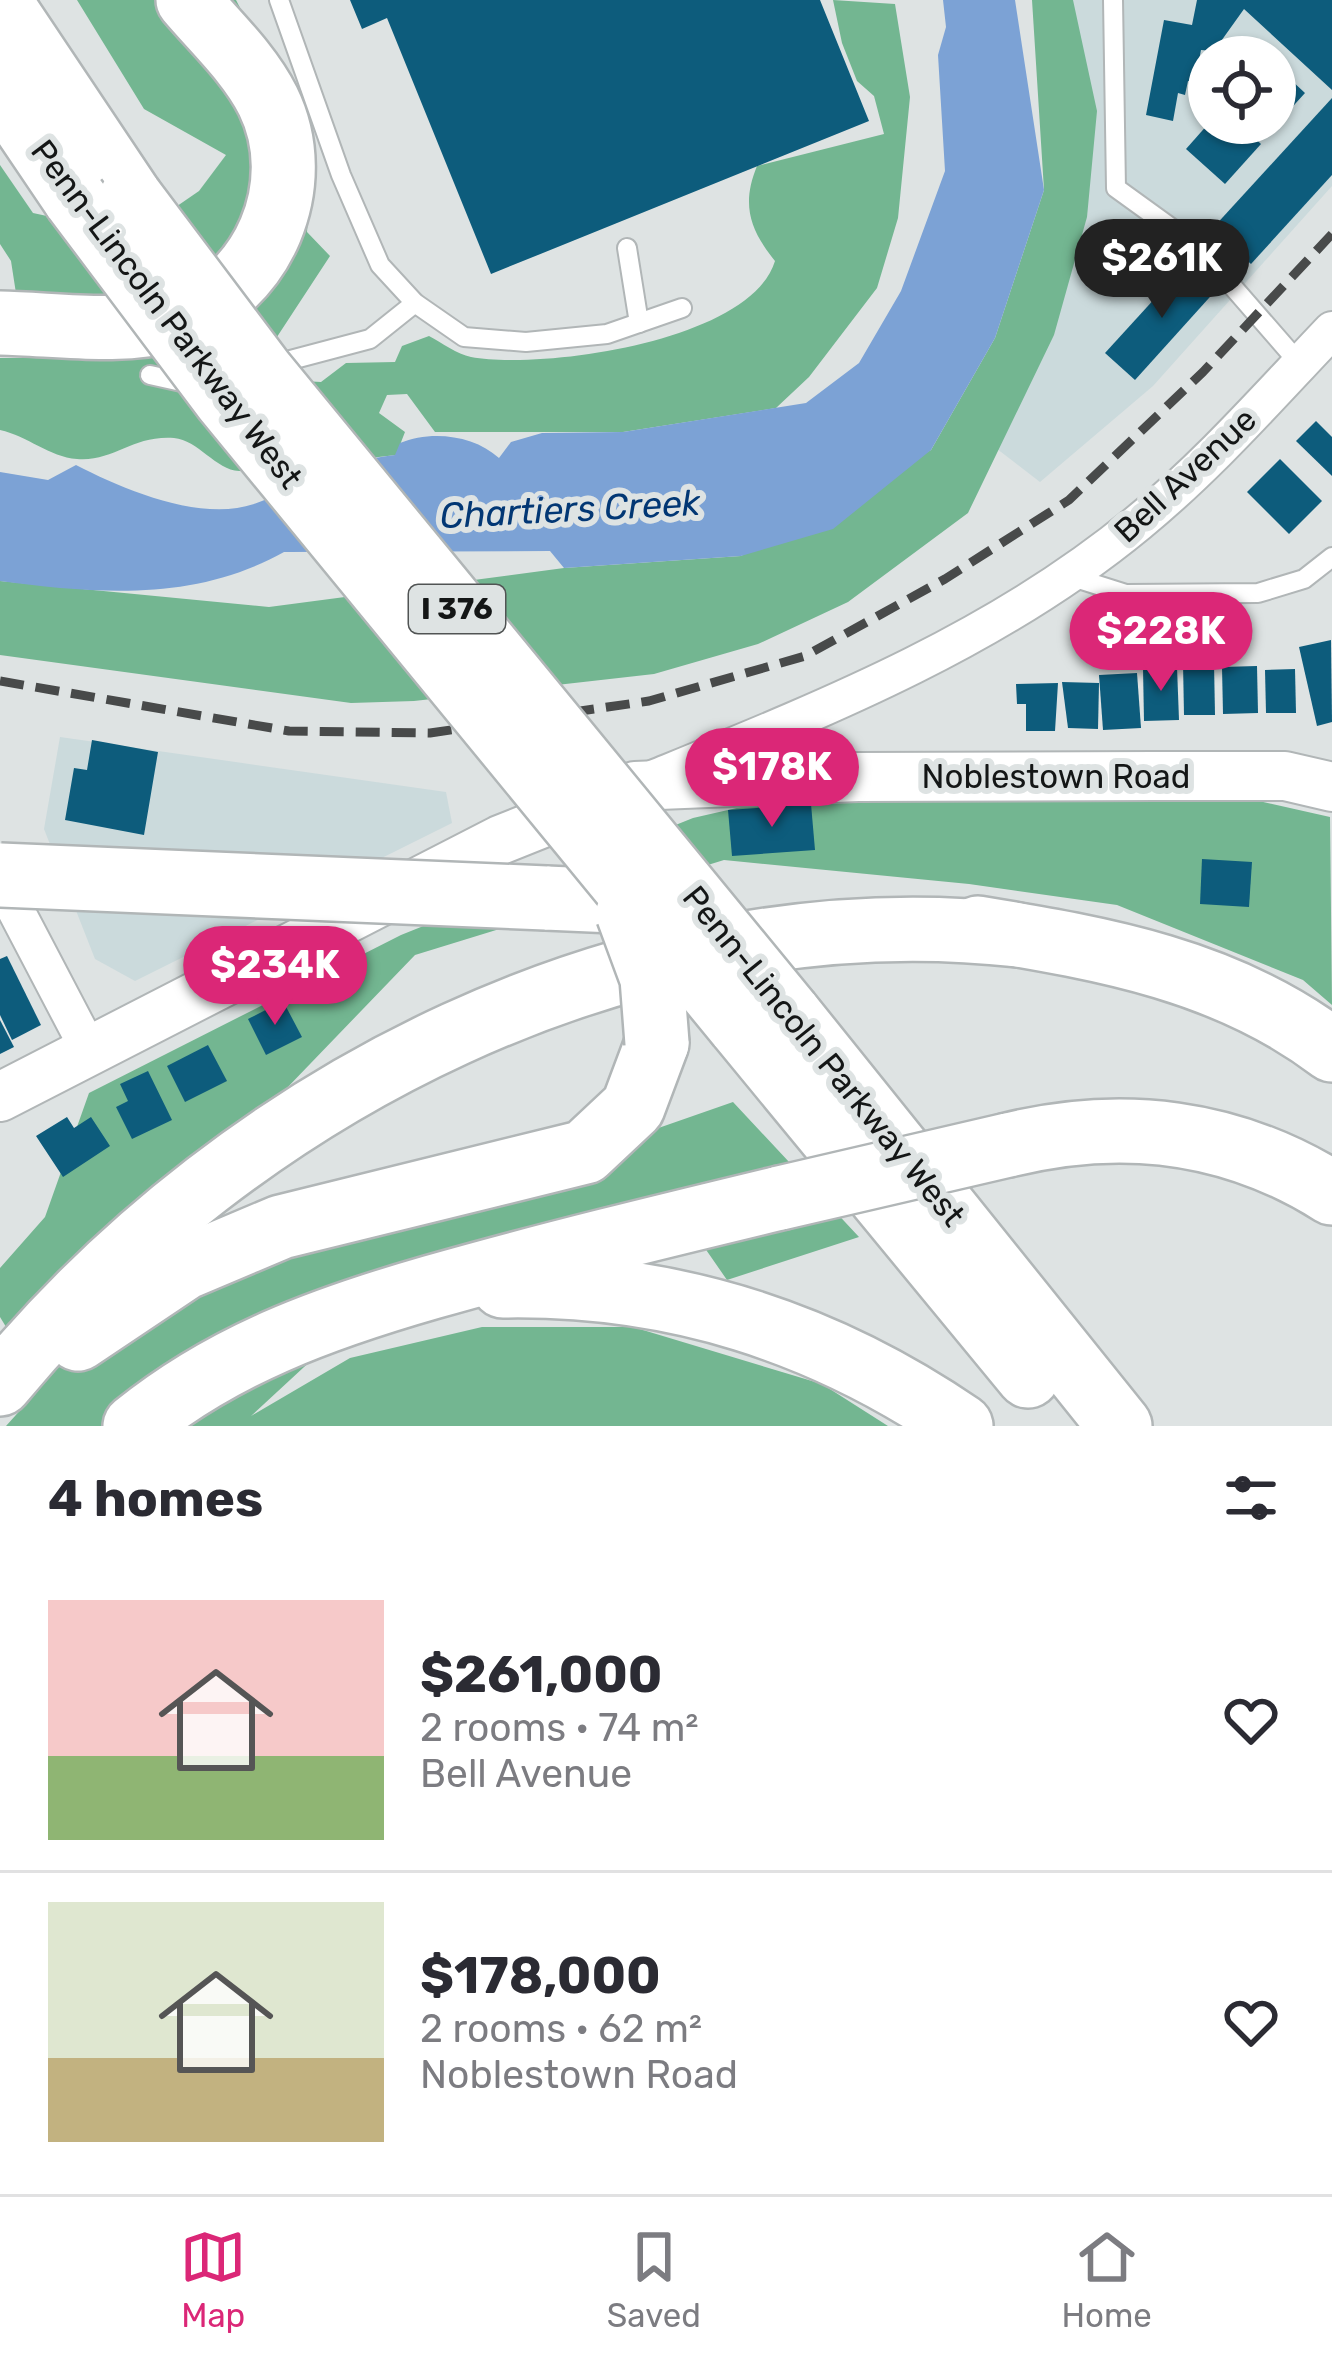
<!DOCTYPE html>
<html lang="en">
<head>
<meta charset="utf-8">
<style>
	body { margin:0; font-family:Rubik,sans-serif; background:#f2f2f3; color:#2b2b33; height:100vh; display:flex; flex-direction:column; font-size:45px; white-space:nowrap }
	* { box-sizing:border-box; margin:0 }
	p { font-size:39px; color:#7c7c81 }
	.icon { flex:none; width:66px; height:66px; fill:none; stroke:currentColor; stroke-width:2; stroke-linecap:round; stroke-linejoin:round }
	.map { position:relative; height:1426px; overflow:hidden }
	.side { display:flex; flex-direction:column; background:#fff; flex:1 }
	.side>* { flex:none }
	.buttons { position:absolute; left:1188px; top:36px; display:grid; gap:24px }
	.buttons a { display:grid; place-items:center; width:108px; height:108px; border-radius:50%; background:#fff; box-shadow:0 3px 9px #0004; font-size:60px }
	.price { position:absolute; translate:-50% -102px; padding:0 27px; border-radius:42px; background:#db2777; color:#fff; font-size:39px; line-height:78px; filter:drop-shadow(0 3px 6px #0008) }
	.price::after { content:''; position:absolute; left:50%; top:72px; width:36px; height:27px; margin-left:-18px; background:inherit; clip-path:polygon(0 0,100% 0,50% 100%) }
	.price.selected { background:#222; color:#fff }
	ul { padding:0; list-style:none }
	li { display:flex; align-items:center; gap:36px; height:300px; padding:0 48px }
	li+li { border-top:3px solid #e1e1e2 }
	li span { display:grid; place-items:center; flex:none; width:336px; height:240px; border-radius:0px; color:#555 }
	li>.icon { margin-inline-start:auto }
	span .icon { width:144px; height:144px; fill:#fffc; stroke-width:1 }
	li b { font-size:51px }
	h2 { display:flex; justify-content:space-between; align-items:center; height:144px; padding:0 48px; font-size:51px }
	.tab-bar { display:flex; justify-content:space-around; align-items:center; height:168px; border-top:3px solid #e1e1e2; background:#fff; font-size:33px; color:#7c7c81 }
	.tab-bar a { display:grid; justify-items:center; gap:6px }
	.tab-bar .selected { color:#db2777 }
	.map>svg:first-child { display:block }
	.built { fill:#cbdadc; fill-rule:evenodd }
	.forest { fill:#73b691 }
	.water { fill:#7ca2d5 }
	.building { fill:#0d5c7c }
	.lines { fill:none; stroke-linecap:round; stroke-linejoin:round }
	.lane-casing { stroke:#b1b6b7; stroke-width:22 }
	.street-casing { stroke:#b1b6b7; stroke-width:40 }
	.secondary-casing { stroke:#b1b6b7; stroke-width:52 }
	.highway-casing { stroke:#b1b6b7; stroke-width:68 }
	.lane { stroke:#fff; stroke-width:18 }
	.street { stroke:#fff; stroke-width:36 }
	.secondary { stroke:#fff; stroke-width:48 }
	.highway { stroke:#fff; stroke-width:63 }
	.rail { stroke:#484a4a; stroke-width:9; stroke-dasharray:24 12; stroke-linecap:butt }
	.highway-bridge-casing { stroke:#b1b6b7; stroke-width:68; stroke-linecap:butt }
	.highway-bridge { stroke:#fff; stroke-width:63 }
	.labels { text-anchor:middle; dominant-baseline:central; stroke-width:12; stroke-linejoin:round; paint-order:stroke }
	.shield { fill:#dee3e3; stroke:#515454; stroke-width:3 }
	.shield-label { font-size:30px; font-weight:bold; fill:#141616 }
	.street-label { font-size:33px; fill:#141616; stroke:#dee3e3 }
	.water-label { font-size:36px; font-style:italic; fill:#023774; stroke:#dee3e3 }
</style>
</head>
<body>
<div class="map">
<svg width="1332" height="1426" viewBox="0 0 1332 1426">
	<rect width="100%" height="100%" fill="#dee3e3"/>
	<g class="built">
		<path d="M1066 0H1332V186L1153 386 1040 482 988 442 1054 335ZM1209 57H1275V123H1209Z"/>
		<polygon points="60,737 446,792 452,823 135,981 95,959 44,829"/>
	</g>
	<g class="forest">
		<path d="M77 0H236L313 149 307 232 330 256 250 378 321 382 346 363 395 362 402 346 429 336C442 343 457 354 471 357 544 370 751 341 775 261 750 230 741 205 757 166L884 134 874 96 857 81 842 43 833 0 895 4 910 97 898 218 877 288 809 377 776 408 623 432H435L407 394 387 395 379 413 405 432 396 455C345 460 289 474 239 471 216 470 198 440 174 438 132 435 114 462 77 459 49 457 28 436 0 430V358H26L11 261 0 244V165L33 213 135 235 199 191 226 155 144 109Z"/>
		<polygon points="1032,0 1073,0 1097,111 1087,217 1054,335 968,513 848,602 758,644 654,674 414,701 351,703 0,655 0,581 269,607 564,568 741,556 931,450 995,338 1044,190"/>
		<polygon points="924,765 1215,791 1330,817 1332,1005 1303,980 1117,905 969,884 724,860 415,955 284,1091 89,1245 389,1222 733,1102 859,1237 727,1280 675,1205 422,1258 251,1416 350,1358 482,1327 633,1327 822,1384 888,1426 6,1426 42,1386 0,1317 0,1268 45,1217 89,1093 401,935 693,818"/>
	</g>
	<path class="water" d="M943 0H1015L1044 190 995 338 931 450 833 529 741 556 564 568 550 551 284 552C195 602 98 594 0 581V472L48 480 76 465C124 490 201 522 254 504 301 487 345 460 395 455L400 443C431 430 474 435 499 458L511 442 542 433 623 432 806 403 859 363 901 291 945 171 938 55 946 27Z"/>
	<g class="building">
		<polygon points="350,0 820,0 869,121 491,274 387,18 362,29"/>
		<polygon points="1197,0 1332,0 1332,90 1244,9 1214,51 1201,50 1195,82 1188,81 1185,95 1178,93 1173,121 1146,115 1164,20 1192,25"/>
		<polygon points="1275,65 1305,93 1266,136 1252,123 1275,123"/>
		<polygon points="1332,98 1332,175 1251,264 1212,229"/>
		<polygon points="1209,123 1239,123 1261,144 1225,184 1186,149"/>
		<polygon points="1189,261 1218,288 1135,380 1105,353"/>
		<polygon points="1316,421 1332,437 1332,476 1296,441"/>
		<polygon points="1280,459 1322,501 1289,534 1247,492"/>
		<polygon points="1331,640 1332,722 1317,726 1299,647"/>
		<polygon points="1183,663 1214,663 1215,715 1184,715"/>
		<polygon points="1257,666 1258,713 1223,714 1222,667"/>
		<polygon points="1177,667 1179,720 1144,721 1143,668"/>
		<polygon points="1295,669 1296,713 1266,713 1265,670"/>
		<polygon points="1137,673 1141,728 1103,730 1099,675"/>
		<polygon points="1062,682 1099,683 1098,729 1068,728"/>
		<polygon points="1058,683 1055,731 1026,731 1026,704 1017,704 1016,684"/>
		<polygon points="92,740 158,752 144,835 65,820 74,768 87,770"/>
		<polygon points="811,804 815,850 732,856 728,810"/>
		<polygon points="1202,859 1252,862 1249,907 1200,904"/>
		<polygon points="7,956 41,1025 12,1040 0,1015 0,959"/>
		<polygon points="283,1001 302,1037 266,1055 248,1019"/>
		<polygon points="0,1020 14,1047 0,1054"/>
		<polygon points="208,1045 227,1081 185,1102 167,1066"/>
		<polygon points="148,1071 172,1120 132,1139 116,1107 128,1101 120,1084"/>
		<polygon points="67,1117 74,1128 91,1117 110,1146 63,1177 36,1136"/>
	</g>
	<g class="lines">
		<g class="lane-casing">
			<g id="lane">
				<polyline points="279,0 341,175 380,265 415,303 464,337 526,342 607,334 682,308"/>
				<polyline points="1113,0 1116,188 1199,248 1300,364"/>
				<polyline points="627,248 639,323"/>
				<polyline points="268,366 370,339 415,303"/>
				<polyline points="150,375 195,385"/>
				<polyline points="1069,576 1126,594 1258,593 1304,579 1332,557"/>
			</g>
		</g>
		<g class="street-casing">
			<g id="street">
				<path d="M655 778C824 709 995 641 1138 523 1209 465 1269 396 1332 330"/>
				<polyline points="0,880 89,1050"/>
			</g>
		</g>
		<g class="secondary-casing">
			<polyline id="secondary" points="0,1097 500,840 635,786 858,777 1155,776 1285,776 1332,787"/>
		</g>
		<g class="highway-casing">
			<g id="highway">
				<polyline points="0,2 131,198"/>
				<polyline points="0,88 75,199"/>
				<path d="M0 323C55 324 121 335 175 319 264 291 309 184 268 101 249 63 215 32 188 0"/>
				<polyline points="546,898 682,904"/>
				<path d="M978 928C1104 949 1227 970 1332 1050"/>
				<polyline points="789,1014 1120,1426"/>
				<polyline points="739,1025 1028,1376"/>
				<path d="M1008 1145C1122 1117 1232 1130 1332 1193"/>
				<path d="M503 1286C672 1283 822 1331 961 1426"/>
				<polyline points="78,1339 184,1268 281,1227 585,1152 633,1107 657,1043"/>
				<path d="M0 1384C241 1092 634 892 1018 935"/>
				<path d="M135 1426C224 1354 324 1318 432 1287 548 1254 664 1226 780 1198"/>
			</g>
		</g>
		<use href="#lane" class="lane"/>
		<use href="#street" class="street"/>
		<use href="#secondary" class="secondary"/>
		<use href="#highway" class="highway"/>
		<polyline class="rail" points="0,681 289,731 430,733 649,701 805,656 945,579 1069,500 1203,372 1332,234"/>
		<g class="highway-bridge-casing">
			<g id="highway-bridge">
				<polyline points="131,198 262,372 789,1014"/>
				<polyline points="75,199 226,400 739,1025"/>
				<polyline points="0,875 546,898"/>
				<polyline points="628,913 652,978 657,1043"/>
				<polyline points="780,1198 1008,1145"/>
			</g>
		</g>
		<use href="#highway-bridge" class="highway-bridge"/>
	</g>
	<g class="labels">
		<rect class="shield" x="409" y="585" width="96" height="48" rx="9"/>
		<g class="shield-label">
			<text x="457" y="609">I 376</text>
		</g>
		<g class="street-label">
			<text transform="translate(167 314) rotate(53)">Penn-Lincoln Parkway West</text>
			<text transform="translate(1185 475) rotate(-43)">Bell Avenue</text>
			<text x="1056" y="776">Noblestown Road</text>
			<text transform="translate(824 1056) rotate(51)">Penn-Lincoln Parkway West</text>
		</g>
		<g class="water-label">
			<text transform="translate(570 509) rotate(-3)">Chartiers Creek</text>
		</g>
	</g>
</svg>
<div class="buttons">
<a><svg class="icon" aria-label="locate" viewBox="0 0 24 24"><circle cx="12" cy="12" r="6"/><path d="M12 2v4M12 18v4M2 12h4M18 12h4"/></svg></a>
</div>
<b class="price selected" style="left:1162px;top:321px">$261K</b>
<b class="price" style="left:1161px;top:694px">$228K</b>
<b class="price" style="left:772px;top:830px">$178K</b>
<b class="price" style="left:275px;top:1028px">$234K</b>
</div>
<section class="side">
<h2>4 homes<svg class="icon" aria-label="filters" viewBox="0 0 24 24"><path d="M4 7h16M4 17h16"/><circle cx="9" cy="7" r="2"/><circle cx="15" cy="17" r="2"/></svg></h2>
<ul>
<li><span style="background:linear-gradient(#f6c9c9 65%,#8fb573 0)"><svg class="icon" aria-label="home" viewBox="0 0 24 24"><path d="M3 11l9-7 9 7M6 9v11h12V9"/></svg></span><div><b>$261,000</b><p>2 rooms · 74 m²</p><p>Bell Avenue</p></div><svg class="icon" aria-label="heart" viewBox="0 0 24 24"><path d="M12 20l-8-8c-3-5 5-10 8-4 3-6 11-1 8 4z"/></svg></li>
<li><span style="background:linear-gradient(#dfe7d0 65%,#c2b280 0)"><svg class="icon" aria-label="home" viewBox="0 0 24 24"><path d="M3 11l9-7 9 7M6 9v11h12V9"/></svg></span><div><b>$178,000</b><p>2 rooms · 62 m²</p><p>Noblestown Road</p></div><svg class="icon" aria-label="heart" viewBox="0 0 24 24"><path d="M12 20l-8-8c-3-5 5-10 8-4 3-6 11-1 8 4z"/></svg></li>
</ul>
</section>
<nav class="tab-bar">
<a class="selected"><svg class="icon" aria-label="map" viewBox="0 0 24 24"><path d="M3 6l6-2 6 2 6-2v14l-6 2-6-2-6 2zM9 4v14M15 6v14"/></svg>Map</a>
<a><svg class="icon" aria-label="saved" viewBox="0 0 24 24"><path d="M7 4h10v16l-5-4-5 4z"/></svg>Saved</a>
<a><svg class="icon" aria-label="home" viewBox="0 0 24 24"><path d="M3 11l9-7 9 7M6 9v11h12V9"/></svg>Home</a>
</nav>
</body>
</html>
